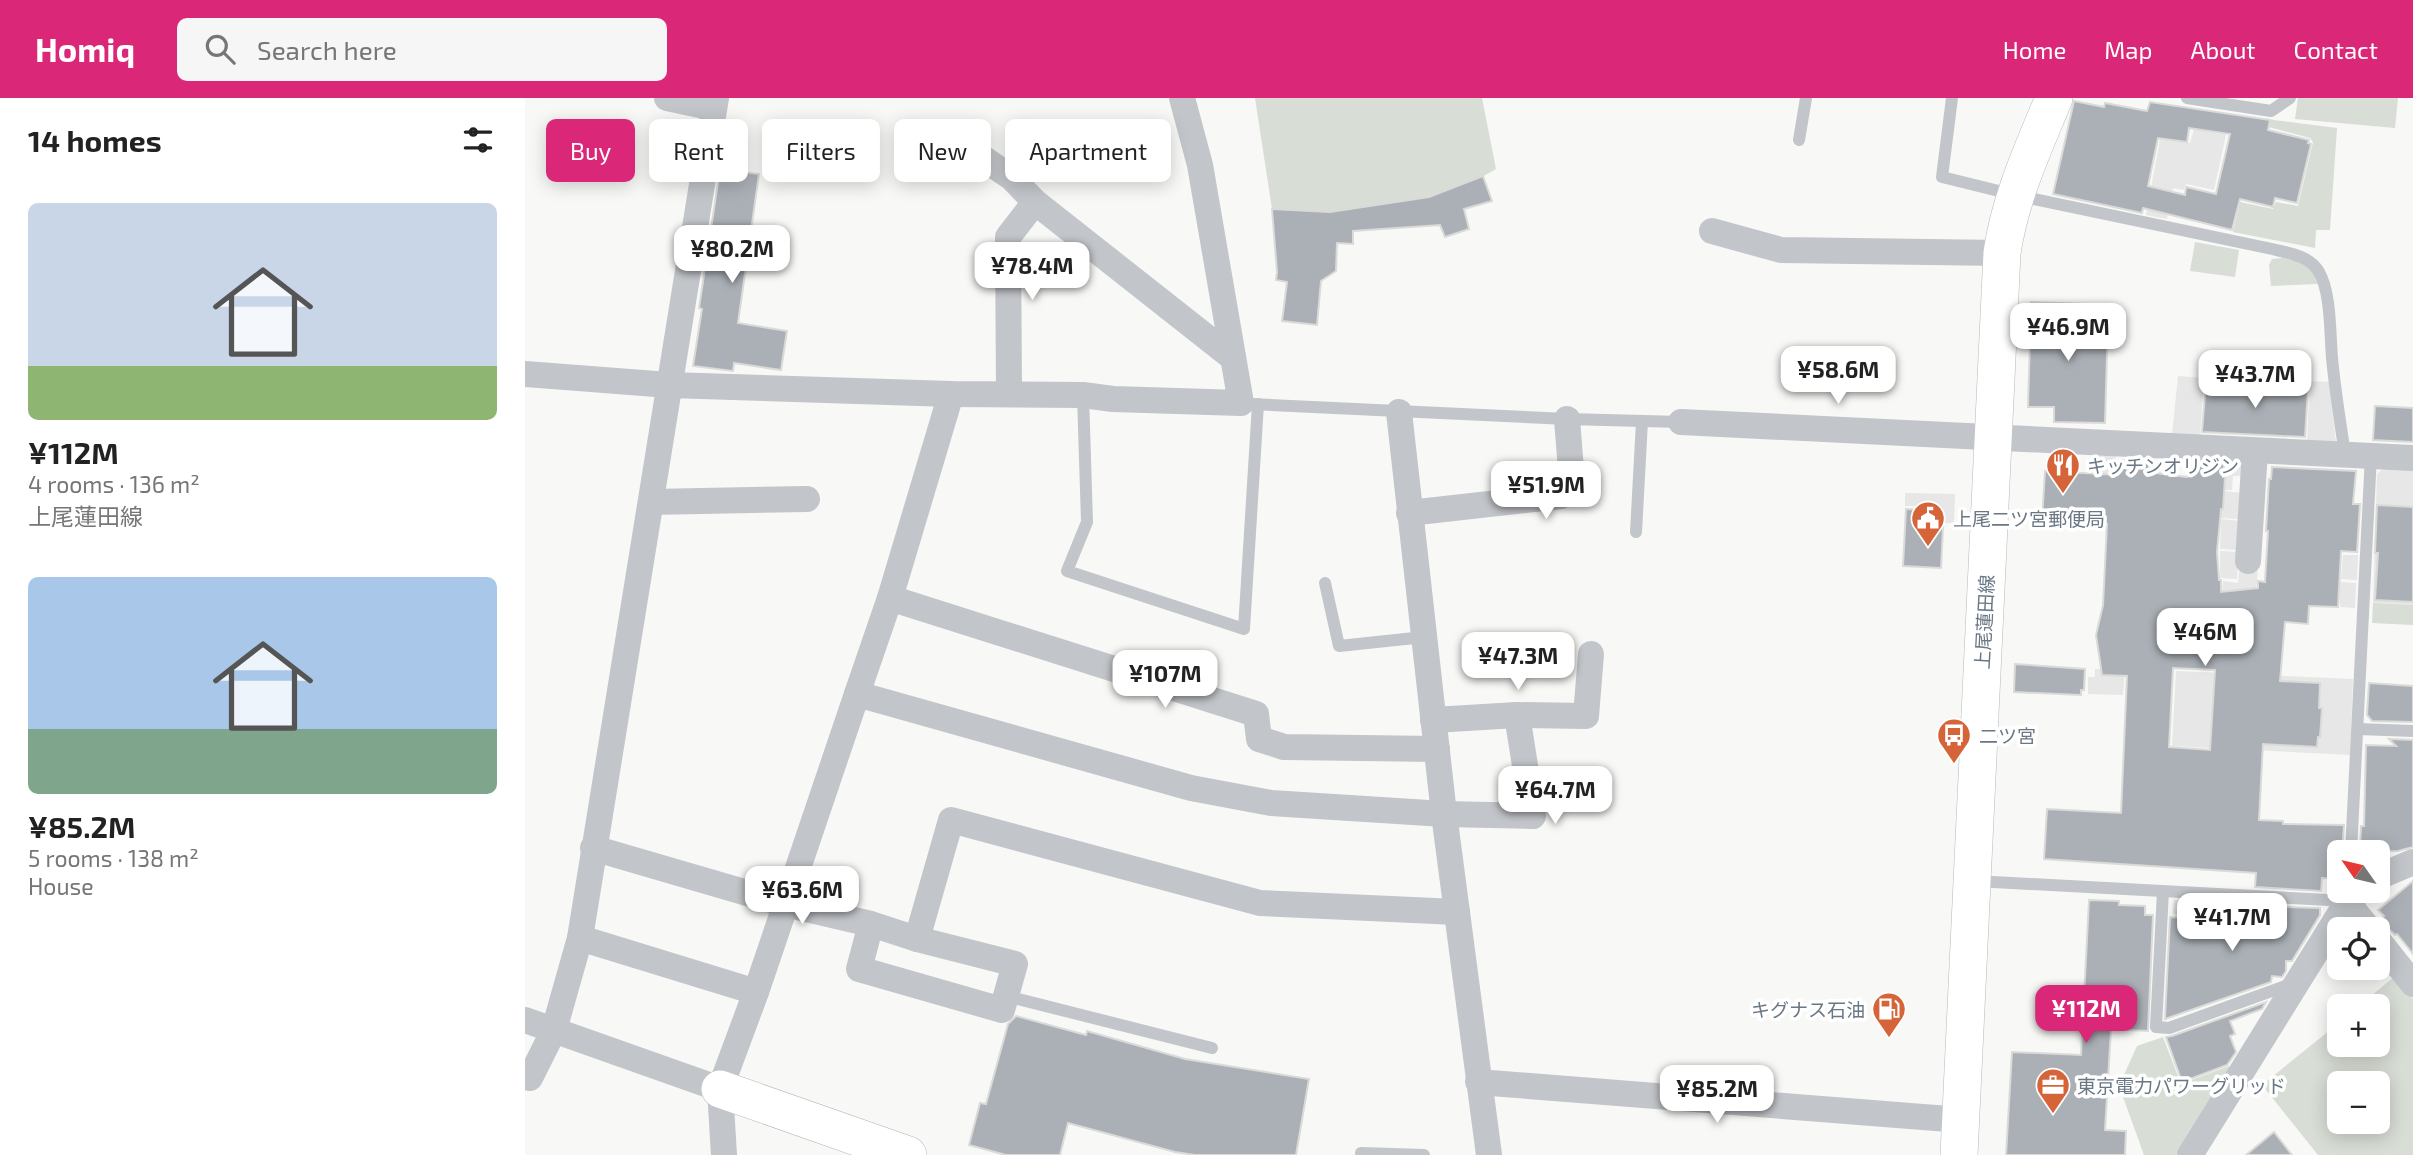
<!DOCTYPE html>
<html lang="en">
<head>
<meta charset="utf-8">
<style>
	body { margin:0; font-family:"Exo 2","Noto Sans JP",sans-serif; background:#f6f6f6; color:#222; height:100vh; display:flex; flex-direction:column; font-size:26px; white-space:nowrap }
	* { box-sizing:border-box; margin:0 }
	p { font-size:23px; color:#767676 }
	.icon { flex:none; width:38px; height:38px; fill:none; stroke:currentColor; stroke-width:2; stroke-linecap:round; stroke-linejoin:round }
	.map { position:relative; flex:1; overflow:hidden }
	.drawer { display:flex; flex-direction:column; background:#fff; width:525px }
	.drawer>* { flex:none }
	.banner { position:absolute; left:21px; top:21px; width:665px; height:63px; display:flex; gap:14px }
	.needle { width:46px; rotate:304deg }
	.controls { position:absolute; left:1802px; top:742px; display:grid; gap:14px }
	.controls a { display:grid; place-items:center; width:63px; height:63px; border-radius:10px; background:#fff; box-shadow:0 4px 18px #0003; font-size:35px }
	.price { position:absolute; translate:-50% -60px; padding:0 16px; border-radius:14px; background:#fff; color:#222; font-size:23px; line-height:46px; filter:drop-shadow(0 2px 4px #0008) }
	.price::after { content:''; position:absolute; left:50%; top:42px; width:21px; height:16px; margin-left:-10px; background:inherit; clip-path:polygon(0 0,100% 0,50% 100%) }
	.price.on { background:#db2777; color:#fff }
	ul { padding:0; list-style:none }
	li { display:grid; align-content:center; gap:14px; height:371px; padding:0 28px }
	li span { display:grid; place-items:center; height:217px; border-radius:10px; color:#555 }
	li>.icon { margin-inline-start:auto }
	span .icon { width:126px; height:126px; fill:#fffc; stroke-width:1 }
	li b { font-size:30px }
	h2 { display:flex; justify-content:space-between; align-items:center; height:84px; padding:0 28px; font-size:30px }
	.tag { padding:0 24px; border-radius:10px; background:#fff; box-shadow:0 4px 18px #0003; font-size:24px; line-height:63px }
	.tag.on { background:#db2777; color:#fff }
	header { display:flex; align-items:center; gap:42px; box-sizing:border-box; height:98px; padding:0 35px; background:#db2777; color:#fff }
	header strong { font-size:33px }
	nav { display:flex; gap:38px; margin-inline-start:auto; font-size:24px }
	.search { width:490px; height:63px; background:#f6f6f6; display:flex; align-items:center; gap:18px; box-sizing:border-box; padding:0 24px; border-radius:10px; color:#767676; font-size:26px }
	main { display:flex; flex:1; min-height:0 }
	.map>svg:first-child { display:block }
	.built { fill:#e6e7e6 }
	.green { fill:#d8ddd5; fill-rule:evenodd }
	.building { fill:#aab0b6; stroke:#dadad8; stroke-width:2; fill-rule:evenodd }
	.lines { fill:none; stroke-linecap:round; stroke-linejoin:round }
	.secondary-casing { stroke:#b5b9bd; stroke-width:38 }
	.lane { stroke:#c2c5c9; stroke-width:12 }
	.street { stroke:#c2c5c9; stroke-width:26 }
	.secondary { stroke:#fff; stroke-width:37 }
	.labels { text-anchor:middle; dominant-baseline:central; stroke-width:7; stroke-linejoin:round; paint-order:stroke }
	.poi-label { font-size:19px; fill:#6a7784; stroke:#fff; text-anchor:start }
	.street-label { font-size:19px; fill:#6a7784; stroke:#fff }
</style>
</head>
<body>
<header>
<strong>Homiq</strong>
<div class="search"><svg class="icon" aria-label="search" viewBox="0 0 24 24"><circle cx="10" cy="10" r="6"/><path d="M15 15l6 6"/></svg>Search here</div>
<nav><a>Home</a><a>Map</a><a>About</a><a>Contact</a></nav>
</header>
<main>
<section class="drawer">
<h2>14 homes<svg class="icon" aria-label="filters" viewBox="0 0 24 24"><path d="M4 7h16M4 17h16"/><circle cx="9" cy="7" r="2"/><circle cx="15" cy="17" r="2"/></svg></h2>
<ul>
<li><span style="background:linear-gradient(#c9d6e8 75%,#8fb573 0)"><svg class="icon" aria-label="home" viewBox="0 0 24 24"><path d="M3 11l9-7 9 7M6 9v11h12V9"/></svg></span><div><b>¥112M</b><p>4 rooms · 136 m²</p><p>上尾蓮田線</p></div></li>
<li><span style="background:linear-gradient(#a9c7e8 70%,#7fa58c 0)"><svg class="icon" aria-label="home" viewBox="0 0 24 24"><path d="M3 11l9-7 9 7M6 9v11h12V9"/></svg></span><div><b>¥85.2M</b><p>5 rooms · 138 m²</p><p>House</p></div></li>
</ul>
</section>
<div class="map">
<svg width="1888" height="1057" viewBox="0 0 1888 1057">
	<rect width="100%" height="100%" fill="#f8f8f6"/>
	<g class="built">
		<polygon points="1669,31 1701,37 1689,92 1661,86 1658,92 1648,90 1642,121 1621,117 1635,41 1665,45"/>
		<polygon points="1653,278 1679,280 1675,339 1647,338"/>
		<polygon points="1785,283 1804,284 1811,345 1782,344"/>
		<polygon points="1570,354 1591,355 1589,425 1566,424"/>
		<polygon points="1701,358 1712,358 1718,367 1717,378 1708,378 1707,392 1699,392"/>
		<polygon points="1862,367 1888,369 1888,507 1848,505 1852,376"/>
		<polygon points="1700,393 1716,395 1715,421 1694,420 1695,412 1698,412"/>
		<polygon points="1380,395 1430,396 1429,425 1403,425 1403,408 1380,408"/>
		<polygon points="1696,421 1715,423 1714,452 1695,451"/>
		<polygon points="1695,453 1714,454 1712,481 1695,480"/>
		<polygon points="1818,457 1833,457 1832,482 1816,481"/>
		<polygon points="1715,467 1733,468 1731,495 1696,503 1698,483 1713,485"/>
		<polygon points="1814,484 1831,485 1830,510 1815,509"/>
		<polygon points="1570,571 1600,572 1598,597 1563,596 1563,579 1570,579"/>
		<polygon points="1651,573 1828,581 1825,657 1647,648"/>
		<polygon points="1649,802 1698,807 1697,820 1648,816"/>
	</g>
	<g class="green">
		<path d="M730 0H957L971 71C925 98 860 110 806 114 787 115 767 112 747 111Z"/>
		<polygon points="1773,0 1873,0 1870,30 1770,21"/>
		<polygon points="1741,21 1812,30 1805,132 1791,132 1790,150 1708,134 1715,104 1748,111 1751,104 1773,108 1788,44 1785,40 1740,28"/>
		<polygon points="1670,144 1714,152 1710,179 1665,173"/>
		<path d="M1758 160C1778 164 1786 164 1793 186L1746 188 1744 167 1747 161Z"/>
		<polygon points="1848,505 1888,507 1888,527 1847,525"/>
		<path d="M1870 878 1888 901V1057H1793L1737 987 1815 924V947H1853V908H1834ZM1815 985H1853V1024H1815Z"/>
		<polygon points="1638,939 1656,986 1704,968 1707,974 1663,1045 1651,1057 1619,1057 1594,988 1612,948"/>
	</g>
	<g class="building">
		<path d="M1549 3 1579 9 1580 5 1622 13 1625 4 1745 22 1743 32 1784 42 1783 45 1786 46 1772 105 1750 100 1748 109 1715 101 1707 132 1618 110 1617 115 1528 96ZM1664 30 1705 36 1691 96 1661 89 1660 97 1623 88 1633 40 1662 44Z"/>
		<polygon points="195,71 234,76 213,225 262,233 256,272 209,265 208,273 168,268 177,211 174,210"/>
		<polygon points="958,78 967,103 939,111 944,131 920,139 915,127 828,133 828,146 812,145 811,173 796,183 792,227 757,223 762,184 751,182 752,174 747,111 805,114 904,99"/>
		<polygon points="1506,204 1560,206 1559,221 1583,221 1580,325 1529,324 1529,309 1503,309"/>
		<polygon points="1681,284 1783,290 1780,339 1677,334"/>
		<polygon points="1850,308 1888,310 1888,344 1848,342"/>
		<path d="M1594 362 1624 364V374L1662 379 1663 365 1699 366 1698 379H1700L1698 411H1696L1692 454 1694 482H1696V494L1733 490V483L1740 484 1743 433H1741L1744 381H1746L1747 369 1831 373 1828 406H1835L1832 454 1816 453 1813 509 1784 508 1783 526 1760 524 1755 583 1795 585 1794 610H1797L1795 639H1793L1792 649 1738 646 1734 722 1758 723V726L1819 727 1817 754H1815V781L1797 780 1796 793 1730 789 1731 775 1519 761 1522 711 1596 715 1602 578 1577 577 1571 537 1578 507 1582 426 1517 422 1520 373 1593 377ZM1648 570 1690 572 1685 652 1644 649Z"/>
		<polygon points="1852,407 1888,409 1888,504 1850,502 1853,455 1850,455"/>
		<polygon points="1381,411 1401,412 1400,428 1418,429 1416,470 1378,468"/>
		<polygon points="1490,566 1560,571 1559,592 1556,592 1556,597 1489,594"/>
		<polygon points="1844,585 1888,588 1888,624 1847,623 1842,617"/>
		<polygon points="1864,641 1888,642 1888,749 1873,753 1835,754 1836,728 1839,728 1841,647 1871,648"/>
		<polygon points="1888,783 1888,856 1872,836 1870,837 1859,827 1856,821 1859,818 1853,812"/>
		<polygon points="1564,802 1594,803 1594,807 1620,808 1620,817 1628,817 1623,933 1586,931 1580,1032 1601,1033 1600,1057 1481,1057 1487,954 1556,957"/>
		<polygon points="1700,807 1795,810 1795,817 1767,863 1761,863 1761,873 1757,879 1747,878 1746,884 1640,921 1645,819 1699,822"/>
		<polygon points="1741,904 1737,911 1705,923 1710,936 1705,938 1711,954 1702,967 1657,984 1641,939 1647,938"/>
		<polygon points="491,918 561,937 562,933 660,961 784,981 771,1057 670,1057 650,1054 543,1025 535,1057 481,1057 444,1047 455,1005 461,1006 483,926"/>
		<polygon points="1749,1034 1767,1057 1721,1057"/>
	</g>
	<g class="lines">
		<g class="secondary-casing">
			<g id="secondary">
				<polyline points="195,991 383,1057"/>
				<path d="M1434 1057 1477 155C1485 100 1508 51 1529 0"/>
			</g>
		</g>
		<g class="lane">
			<path d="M1427 0 1417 79 1490 97 1747 151C1764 155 1785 158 1794 174 1806 194 1805 236 1807 260 1810 292 1815 324 1820 356"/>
			<polyline points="1662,0 1746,13 1765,0"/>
			<polyline points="1274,42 1281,0"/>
			<polyline points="558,297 562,424 542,473 719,531 733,306"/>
			<polyline points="726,306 1042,321 1156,324"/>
			<polyline points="1111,434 1117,323"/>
			<polyline points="800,485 814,548 899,539"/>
			<polyline points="1833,631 1888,633"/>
			<polyline points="1826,754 1846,357"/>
			<polyline points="1450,783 1822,803"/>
			<polyline points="1638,793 1631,929 1644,930 1766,886"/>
			<polyline points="481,898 687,950"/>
			<polyline points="836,1055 899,1057"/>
		</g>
		<g class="street">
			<polyline points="142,0 189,10"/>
			<polyline points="443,50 487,80 510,104 708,260"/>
			<polyline points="1187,133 1256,152 1477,155"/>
			<polyline points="0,276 144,287 426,296 558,297 588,301 716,305 675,67 657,0"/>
			<polyline points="426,296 365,500 332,596 666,690 746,705 919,716 1008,718 992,617"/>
			<polyline points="484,296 483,139 510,104"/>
			<polyline points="874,314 919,716 964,1057"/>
			<polyline points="1156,324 1888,360"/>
			<polyline points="126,404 282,401"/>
			<polyline points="884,415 1036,398 1047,385 1042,321"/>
			<polyline points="1723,463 1730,353"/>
			<polyline points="365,500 731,616 734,641 759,649 912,651"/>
			<polyline points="908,622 992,617 1061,618 1066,556"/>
			<polyline points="68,750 260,806 346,826 392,841 490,866 477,912 334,871 346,826"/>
			<polyline points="1853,779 1888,764"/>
			<polyline points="1822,804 1844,831"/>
			<polyline points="55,840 231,894"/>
			<polyline points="392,841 426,722 735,805 932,814"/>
			<polyline points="1853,842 1888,886"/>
			<polyline points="0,922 195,991"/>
			<polyline points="0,979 5,980 29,932 55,840 191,0"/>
			<polyline points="953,984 1436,1022"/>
			<polyline points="199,1057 195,991 231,894 332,596"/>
			<polyline points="1665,1057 1822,804 1835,793"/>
		</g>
		<use href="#secondary" class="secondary"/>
	</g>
	<defs>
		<g id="restaurant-pin" transform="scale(1.75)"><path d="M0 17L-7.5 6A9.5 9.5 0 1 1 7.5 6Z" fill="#d56539" stroke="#fff"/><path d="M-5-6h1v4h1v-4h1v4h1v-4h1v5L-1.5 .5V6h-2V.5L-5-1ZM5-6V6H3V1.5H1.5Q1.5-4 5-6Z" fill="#fff"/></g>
		<g id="civic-pin" transform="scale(1.75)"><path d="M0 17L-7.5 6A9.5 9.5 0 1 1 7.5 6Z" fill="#d56539" stroke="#fff"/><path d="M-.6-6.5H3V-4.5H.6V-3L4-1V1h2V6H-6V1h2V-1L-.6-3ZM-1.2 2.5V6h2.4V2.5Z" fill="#fff"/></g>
		<g id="bus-pin" transform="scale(1.75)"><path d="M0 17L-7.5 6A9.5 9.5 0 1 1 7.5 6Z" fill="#d56539" stroke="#fff"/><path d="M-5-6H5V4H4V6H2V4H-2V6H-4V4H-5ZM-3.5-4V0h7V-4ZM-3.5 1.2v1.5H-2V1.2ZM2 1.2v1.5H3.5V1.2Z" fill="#fff"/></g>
		<g id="fuel-pin" transform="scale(1.75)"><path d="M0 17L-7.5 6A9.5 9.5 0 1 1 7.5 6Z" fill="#d56539" stroke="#fff"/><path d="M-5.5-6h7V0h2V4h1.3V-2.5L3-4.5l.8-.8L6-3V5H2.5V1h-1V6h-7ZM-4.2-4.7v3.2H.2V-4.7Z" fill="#fff"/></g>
		<g id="office-pin" transform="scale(1.75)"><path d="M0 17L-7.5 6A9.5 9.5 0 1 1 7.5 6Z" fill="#d56539" stroke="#fff"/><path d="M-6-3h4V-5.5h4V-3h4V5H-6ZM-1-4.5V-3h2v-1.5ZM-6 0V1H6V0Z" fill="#fff"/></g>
	</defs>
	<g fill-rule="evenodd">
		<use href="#restaurant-pin" x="1538" y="367"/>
		<use href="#civic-pin" x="1403" y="420"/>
		<use href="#bus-pin" x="1429" y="637"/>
		<use href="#fuel-pin" x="1364" y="911"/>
		<use href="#office-pin" x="1528" y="987"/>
	</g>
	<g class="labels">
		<g class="poi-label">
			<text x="1562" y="367">キッチンオリジン</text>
			<text x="1428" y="420">上尾二ツ宮郵便局</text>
			<text x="1454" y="637">二ツ宮</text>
			<text x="1340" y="911" text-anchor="end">キグナス石油</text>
			<text x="1552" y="987">東京電力パワーグリッド</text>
		</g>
		<g class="street-label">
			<text transform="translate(1459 524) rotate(-87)">上尾蓮田線</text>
		</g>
	</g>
</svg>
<div class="controls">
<a><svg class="needle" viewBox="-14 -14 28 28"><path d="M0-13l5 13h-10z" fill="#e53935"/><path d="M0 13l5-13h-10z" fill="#767676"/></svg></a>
<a><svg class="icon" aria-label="locate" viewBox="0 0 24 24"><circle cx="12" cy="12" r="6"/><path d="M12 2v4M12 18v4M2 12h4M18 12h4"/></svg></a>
<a>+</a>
<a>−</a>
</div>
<b class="price" style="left:207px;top:187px">¥80.2M</b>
<b class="price" style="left:507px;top:204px">¥78.4M</b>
<b class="price" style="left:1543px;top:265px">¥46.9M</b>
<b class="price" style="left:1313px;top:308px">¥58.6M</b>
<b class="price" style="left:1730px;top:312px">¥43.7M</b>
<b class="price" style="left:1021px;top:423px">¥51.9M</b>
<b class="price" style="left:1680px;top:570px">¥46M</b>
<b class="price" style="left:993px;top:594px">¥47.3M</b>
<b class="price" style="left:640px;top:612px">¥107M</b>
<b class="price" style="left:1030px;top:728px">¥64.7M</b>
<b class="price" style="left:277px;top:828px">¥63.6M</b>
<b class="price" style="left:1707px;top:855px">¥41.7M</b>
<b class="price on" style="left:1561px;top:947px">¥112M</b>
<b class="price" style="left:1192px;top:1027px">¥85.2M</b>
<div class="banner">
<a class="tag on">Buy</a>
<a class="tag">Rent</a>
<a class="tag">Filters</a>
<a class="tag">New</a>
<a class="tag">Apartment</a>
</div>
</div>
</main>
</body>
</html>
